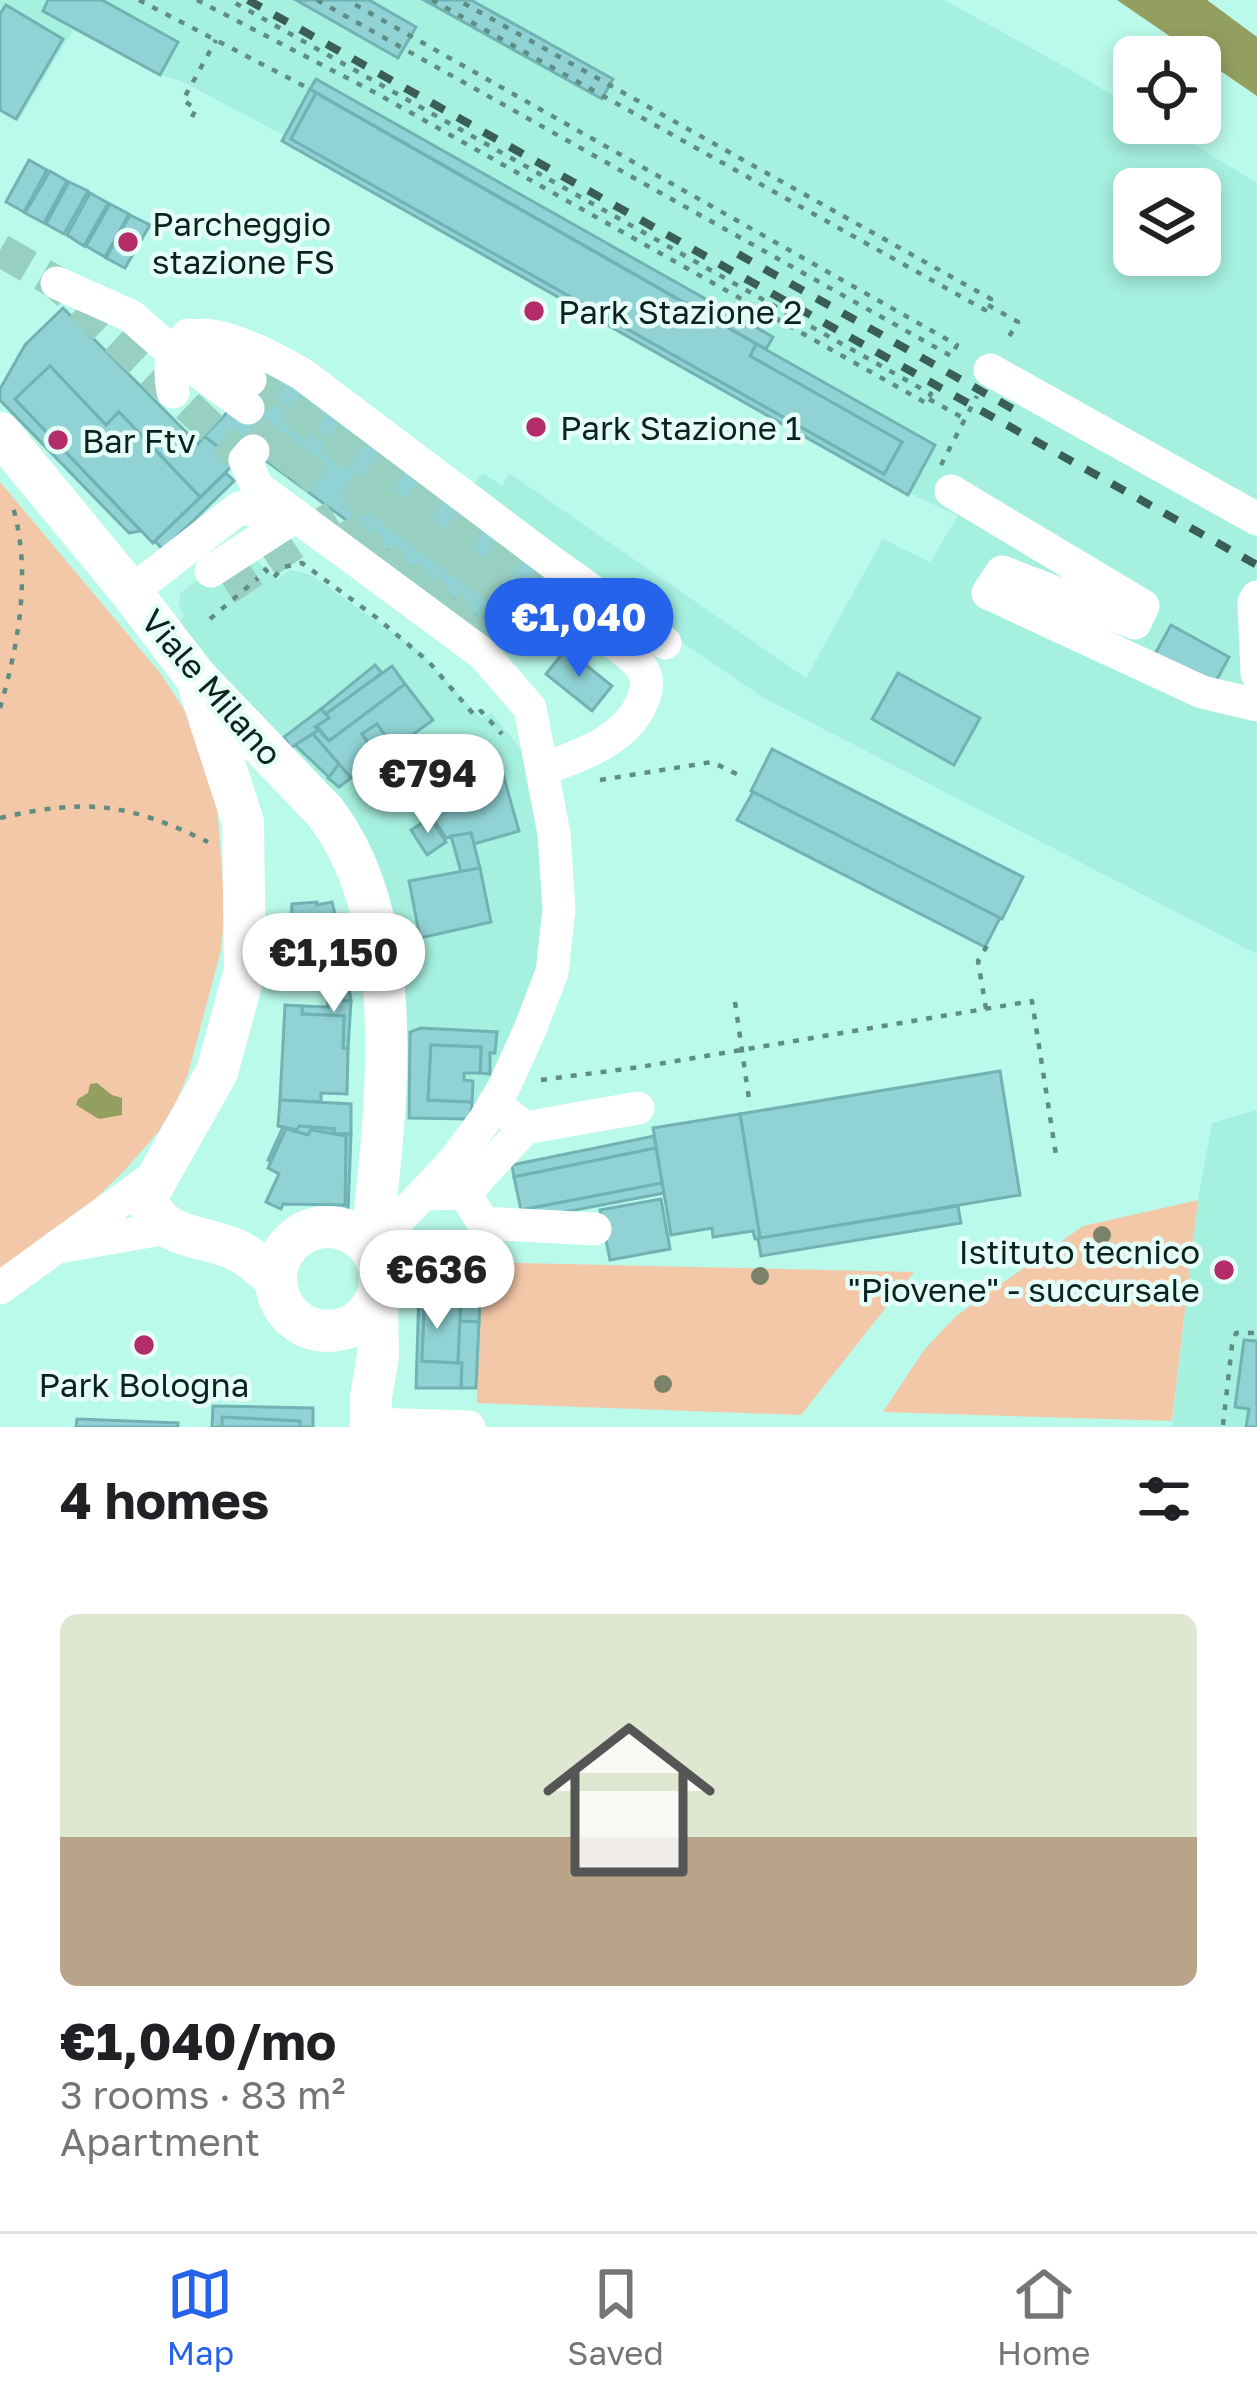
<!DOCTYPE html>
<html lang="en">
<head>
<meta charset="utf-8">
<style>
	body { margin:0; font-family:"Golos Text",sans-serif; background:#f2f2f2; color:#202124; height:100vh; display:flex; flex-direction:column; font-size:45px; white-space:nowrap }
	* { box-sizing:border-box; margin:0 }
	p { font-size:39px; color:#757577 }
	.icon { flex:none; width:66px; height:66px; fill:none; stroke:currentColor; stroke-width:2; stroke-linecap:round; stroke-linejoin:round }
	.map { position:relative; height:1427px; overflow:hidden }
	.side { display:flex; flex-direction:column; background:#fff; flex:1 }
	.side>* { flex:none }
	.controls { position:absolute; left:1113px; top:36px; display:grid; gap:24px }
	.controls a { display:grid; place-items:center; width:108px; height:108px; border-radius:18px; background:#fff; box-shadow:0 6px 18px #0003; font-size:60px }
	.price { position:absolute; translate:-50% -102px; padding:0 27px; border-radius:42px; background:#fff; color:#222; font-size:39px; line-height:78px; filter:drop-shadow(0 3px 6px #0008) }
	.price::after { content:''; position:absolute; left:50%; top:72px; width:36px; height:27px; margin-left:-18px; background:inherit; clip-path:polygon(0 0,100% 0,50% 100%) }
	.price.active { background:#2563eb; color:#fff }
	ul { padding:0; list-style:none }
	li { display:grid; align-content:center; gap:24px; height:636px; padding:0 60px }
	li+li { border-top:3px solid #e0e0e0 }
	li span { display:grid; place-items:center; height:372px; border-radius:18px; color:#555 }
	li>.icon { margin-inline-start:auto }
	span .icon { width:216px; height:216px; fill:#fffc; stroke-width:1 }
	li b { font-size:51px }
	h2 { display:flex; justify-content:space-between; align-items:center; height:144px; padding:0 60px; font-size:51px }
	.dock { display:flex; justify-content:space-around; align-items:center; height:168px; border-top:3px solid #e0e0e0; background:#fff; font-size:33px; color:#757577 }
	.dock a { display:grid; justify-items:center; gap:6px }
	.dock .active { color:#2563eb }
	.map>svg:first-child { display:block }
	.built { fill:#a6f0df; fill-rule:evenodd }
	.green { fill:#f3c8a8 }
	.water { fill:#929f5e }
	.building { fill:#91d3d5; stroke:#71b3b5; stroke-width:3 }
	.lines { fill:none; stroke-linecap:round; stroke-linejoin:round }
	.minor-tunnel { stroke:#97cfc1; stroke-width:33; stroke-dasharray:33 16; stroke-linecap:butt }
	.path { stroke:#608d83; stroke-width:4.5; stroke-dasharray:6 9; stroke-linecap:butt }
	.minor { stroke:#fff; stroke-width:33 }
	.major { stroke:#fff; stroke-width:42 }
	.rail { stroke:#3a5e56; stroke-width:8; stroke-dasharray:15 15; stroke-linecap:butt }
	.tree { fill:#7a8369 }
	.poi-dot { fill:#b52c6a; stroke:#e5fef7; stroke-width:4.5 }
	.labels { text-anchor:middle; dominant-baseline:central; stroke-width:9; stroke-linejoin:round; paint-order:stroke }
	.poi-label { font-size:33px; fill:#09231e; stroke:#e5fef7; text-anchor:start }
	.street-label { font-size:33px; fill:#09231e; stroke:#e5fef7 }
</style>
</head>
<body>
<div class="map">
<svg width="1257" height="1427" viewBox="0 0 1257 1427">
	<rect width="100%" height="100%" fill="#bafaea"/>
	<g class="built">
		<path d="M0 0H944L1062 65 1134 108V123H1159L1257 183V954L764 698 686 645 471 488 483 473 502 486 509 473 806 678 883 539 930 562 958 516 911 494 884 474 291 139 181 81 160 75 73 30 18 122 0 111ZM1134 189H1200V255H1134Z"/>
		<polygon points="243,547 277,580 290,570 311,575 419,651 481,718 492,713 536,769 553,932 484,1117 408,1116 409,1069 403,949 381,872 351,812 339,796 309,775 271,735 179,622 185,616 179,608 180,593"/>
		<polygon points="1257,1110 1257,1427 1172,1427 1198,1200 1212,1123"/>
	</g>
	<g class="green">
		<polygon points="0,482 161,674 188,716 216,791 225,911 221,950 188,1074 175,1104 159,1131 124,1171 94,1200 42,1237 0,1272"/>
		<polygon points="1198,1200 1172,1421 883,1412 924,1350 956,1316 1083,1226"/>
		<polygon points="479,1262 914,1272 801,1415 477,1403"/>
	</g>
	<g class="water">
		<polygon points="1117,0 1207,0 1257,37 1257,96"/>
		<polygon points="97,1083 112,1095 122,1098 122,1115 99,1119 76,1105 78,1099 88,1093 90,1084"/>
	</g>
	<g class="building">
		<polygon points="48,0 102,0 178,42 160,75 43,11"/>
		<polygon points="296,0 369,0 416,27 398,58"/>
		<polygon points="424,0 471,0 613,79 602,99"/>
		<polygon points="6,5 63,39 16,119 0,110 0,14"/>
		<polygon points="316,79 773,337 766,349 310,89"/>
		<polygon points="310,89 316,93 291,139 884,474 902,442 750,356 756,344 935,445 908,495 282,141"/>
		<polygon points="316,93 756,344 750,356 902,442 884,474 291,139"/>
		<polygon points="29,160 47,170 24,212 6,202"/>
		<polygon points="50,171 67,181 44,223 25,213"/>
		<polygon points="69,182 88,191 64,234 46,224"/>
		<polygon points="90,193 108,203 84,246 67,235"/>
		<polygon points="110,204 129,214 105,257 86,246"/>
		<polygon points="130,215 150,225 125,268 106,258"/>
		<polygon points="63,308 198,444 204,436 237,461 200,497 119,412 106,425 50,366 15,399 141,531 129,533 0,400 0,389 25,345"/>
		<polygon points="260,365 296,386 563,583 517,646 254,452 237,461 204,436 224,416"/>
		<polygon points="50,366 106,425 119,412 200,497 153,543 15,399"/>
		<polygon points="226,473 234,481 163,550 155,541"/>
		<polygon points="1171,625 1229,657 1214,685 1155,654"/>
		<polygon points="566,649 612,686 592,711 546,674"/>
		<polygon points="375,665 382,673 326,714 321,709"/>
		<polygon points="392,666 405,684 329,741 317,726 329,718 326,714"/>
		<polygon points="898,673 980,718 954,765 872,719"/>
		<polygon points="405,684 433,720 394,748 377,724 362,734 380,759 351,778 313,734 318,730 315,727 329,741"/>
		<polygon points="321,709 329,718 315,727 318,730 291,748 284,737"/>
		<polygon points="377,724 394,748 380,759 362,734"/>
		<polygon points="313,734 339,764 329,777 295,745"/>
		<polygon points="772,749 1023,877 1002,919 751,791"/>
		<polygon points="477,751 499,760 519,831 474,844 471,833 446,838 418,795"/>
		<polygon points="339,764 351,778 339,787 328,778"/>
		<polygon points="753,792 1000,918 985,947 737,820"/>
		<polygon points="430,818 446,842 427,855 411,830"/>
		<polygon points="471,833 480,868 461,872 451,836"/>
		<polygon points="480,868 491,922 420,938 409,881"/>
		<polygon points="317,902 317,905 332,902 343,947 351,1001 328,1000 321,963 308,964 306,975 289,972 292,904"/>
		<polygon points="328,1000 351,1001 348,1049 343,1048 344,1016 302,1014 302,1006 328,1007"/>
		<polygon points="285,1005 302,1006 302,1014 344,1016 343,1048 348,1049 347,1094 321,1093 321,1102 280,1100"/>
		<polygon points="421,1028 497,1032 495,1053 490,1053 490,1074 480,1073 481,1047 431,1045 428,1100 472,1102 471,1119 409,1118 410,1032"/>
		<polygon points="431,1045 481,1047 480,1073 464,1073 464,1080 473,1081 472,1102 428,1100"/>
		<polygon points="1000,1071 1020,1195 760,1238 740,1114"/>
		<polygon points="280,1100 351,1104 351,1134 334,1134 334,1129 299,1126 297,1130 278,1126"/>
		<polygon points="740,1114 760,1238 755,1239 753,1231 713,1237 712,1228 671,1235 653,1128"/>
		<polygon points="299,1126 334,1129 334,1134 351,1134 348,1213 326,1212 326,1205 345,1205 346,1136 311,1130 308,1135 286,1129 271,1161 268,1160 283,1127 297,1130"/>
		<polygon points="286,1129 308,1135 311,1130 346,1136 345,1205 283,1204 281,1209 266,1202 279,1174 268,1168"/>
		<polygon points="654,1136 656,1148 514,1177 512,1165"/>
		<polygon points="656,1148 662,1183 521,1210 514,1177"/>
		<polygon points="662,1183 664,1193 523,1220 521,1210"/>
		<polygon points="661,1199 670,1249 610,1260 600,1210"/>
		<polygon points="958,1206 961,1223 761,1256 758,1239 760,1238"/>
		<polygon points="426,1267 462,1269 461,1292 425,1291 422,1361 462,1363 461,1388 416,1388 419,1290"/>
		<polygon points="481,1274 479,1322 460,1321 462,1275"/>
		<polygon points="425,1291 461,1292 458,1363 422,1361"/>
		<polygon points="460,1321 479,1322 476,1388 461,1388 462,1363 458,1363"/>
		<polygon points="1244,1340 1257,1341 1257,1427 1246,1427 1249,1409 1235,1407"/>
		<polygon points="213,1406 313,1408 313,1427 212,1427"/>
		<polygon points="222,1417 300,1421 300,1427 222,1427"/>
		<polygon points="77,1419 178,1423 178,1427 76,1427"/>
	</g>
	<g class="lines">
		<g class="minor-tunnel">
			<polyline points="0,250 57,283 245,460"/>
			<polyline points="250,380 552,598"/>
			<polyline points="253,451 288,408"/>
			<polyline points="275,467 311,424"/>
			<polyline points="295,482 332,439"/>
			<polyline points="336,545 376,520 400,488"/>
			<polyline points="355,559 398,536 423,505"/>
			<polyline points="377,575 419,552 446,521"/>
			<polyline points="226,589 354,503 377,472"/>
			<polyline points="399,592 441,568 466,536"/>
			<polyline points="420,607 461,583 488,551"/>
			<polyline points="443,625 483,600 510,568"/>
			<polyline points="464,641 506,618 534,585"/>
		</g>
		<g class="path">
			<polyline points="139,0 304,86"/>
			<polyline points="197,0 374,92 926,403 931,394 230,0"/>
			<polyline points="317,0 951,356 957,345 347,0"/>
			<polyline points="432,0 985,310 991,299 458,0"/>
			<polyline points="192,117 196,109 183,100 216,40"/>
			<polyline points="988,305 1018,322 1005,343"/>
			<polyline points="929,399 965,419"/>
			<polyline points="941,465 977,396"/>
			<polyline points="264,568 273,578 284,567 302,563 377,618 429,662 475,716 481,711 502,734"/>
			<polyline points="210,619 258,578"/>
			<path d="M0 708C19 643 32 570 12 504"/>
			<polyline points="600,780 712,762 745,778"/>
			<path d="M0 818C86 798 128 803 208 842"/>
			<polyline points="735,1002 750,1106"/>
			<polyline points="986,1009 978,961 988,944"/>
			<polyline points="541,1080 640,1067 1032,1001 1056,1155"/>
			<polyline points="1223,1425 1232,1345 1236,1333 1257,1333"/>
		</g>
		<g class="minor">
			<polyline points="57,283 131,316 173,353 248,408"/>
			<polyline points="188,335 250,380"/>
			<polyline points="990,370 1257,519"/>
			<path d="M173 392C155 292 260 350 302 374L550 561 665 643"/>
			<polyline points="253,451 245,460 257,487 483,654 530,708 554,834 559,910 552,972 531,1027 504,1087 484,1121 454,1161 371,1249"/>
			<polyline points="951,491 1143,606 1135,623 1002,572 988,593 1202,692 1257,705"/>
			<polyline points="211,571 296,516"/>
			<polyline points="131,592 239,508 294,516"/>
			<polyline points="1257,597 1254,602 1257,674"/>
			<path d="M543 769C584 754 631 739 645 694 648 684 647 676 641 667 631 652 571 612 552 598"/>
			<polyline points="494,1103 525,1128 638,1108"/>
			<polyline points="465,1193 525,1128"/>
			<polyline points="425,1194 465,1193 483,1223 595,1229"/>
			<polyline points="64,1246 167,1228"/>
			<polyline points="0,1288 159,1173"/>
			<polyline points="371,1424 469,1427"/>
		</g>
		<g class="major">
			<path d="M0 433 131 592 195 676 325 812C412 925 385 1115 371 1249"/>
			<path d="M200 689 243 822 245 970 217 1072 147 1196C155 1238 202 1235 234 1249 249 1255 261 1267 274 1278"/>
			<circle cx="328" cy="1279" r="52"/>
			<polyline points="371,1427 371,1397 378,1356 377,1298"/>
		</g>
		<g class="rail">
			<polyline points="248,0 1257,565"/>
			<polyline points="738,254 1020,413"/>
		</g>
	</g>
	<g class="tree">
		<circle cx="1102" cy="1235" r="9"/>
		<circle cx="760" cy="1276" r="9"/>
		<circle cx="663" cy="1384" r="9"/>
	</g>
	<g class="poi-dot">
		<circle cx="128" cy="242" r="12"/>
		<circle cx="534" cy="311" r="12"/>
		<circle cx="536" cy="427" r="12"/>
		<circle cx="58" cy="440" r="12"/>
		<circle cx="1224" cy="1270" r="12"/>
		<circle cx="144" cy="1345" r="12"/>
	</g>
	<g class="labels">
		<g class="poi-label">
			<text x="152" y="223">Parcheggio<tspan x="152" dy="38">stazione FS</tspan></text>
			<text x="558" y="311">Park Stazione 2</text>
			<text x="560" y="427">Park Stazione 1</text>
			<text x="82" y="440">Bar Ftv</text>
			<text x="1200" y="1251" text-anchor="end">Istituto tecnico<tspan x="1200" dy="38">"Piovene" - succursale</tspan></text>
			<text x="144" y="1384" text-anchor="middle">Park Bologna</text>
		</g>
		<g class="street-label">
			<text transform="translate(212 687) rotate(49)">Viale Milano</text>
		</g>
	</g>
</svg>
<div class="controls">
<a><svg class="icon" aria-label="locate" viewBox="0 0 24 24"><circle cx="12" cy="12" r="6"/><path d="M12 2v4M12 18v4M2 12h4M18 12h4"/></svg></a>
<a><svg class="icon" aria-label="layers" viewBox="0 0 24 24"><path d="M12 4l9 5-9 5-9-5zM3 14l9 5 9-5"/></svg></a>
</div>
<b class="price active" style="left:579px;top:680px">€1,040</b>
<b class="price" style="left:428px;top:836px">€794</b>
<b class="price" style="left:334px;top:1015px">€1,150</b>
<b class="price" style="left:437px;top:1332px">€636</b>
</div>
<section class="side">
<h2>4 homes<svg class="icon" aria-label="filters" viewBox="0 0 24 24"><path d="M4 7h16M4 17h16"/><circle cx="9" cy="7" r="2"/><circle cx="15" cy="17" r="2"/></svg></h2>
<ul>
<li><span style="background:linear-gradient(#dfe7d0 60%,#b9a48a 0)"><svg class="icon" aria-label="home" viewBox="0 0 24 24"><path d="M3 11l9-7 9 7M6 9v11h12V9"/></svg></span><div><b>€1,040/mo</b><p>3 rooms · 83 m²</p><p>Apartment</p></div></li>
</ul>
</section>
<nav class="dock">
<a class="active"><svg class="icon" aria-label="map" viewBox="0 0 24 24"><path d="M3 6l6-2 6 2 6-2v14l-6 2-6-2-6 2zM9 4v14M15 6v14"/></svg>Map</a>
<a><svg class="icon" aria-label="saved" viewBox="0 0 24 24"><path d="M7 4h10v16l-5-4-5 4z"/></svg>Saved</a>
<a><svg class="icon" aria-label="home" viewBox="0 0 24 24"><path d="M3 11l9-7 9 7M6 9v11h12V9"/></svg>Home</a>
</nav>
</body>
</html>
